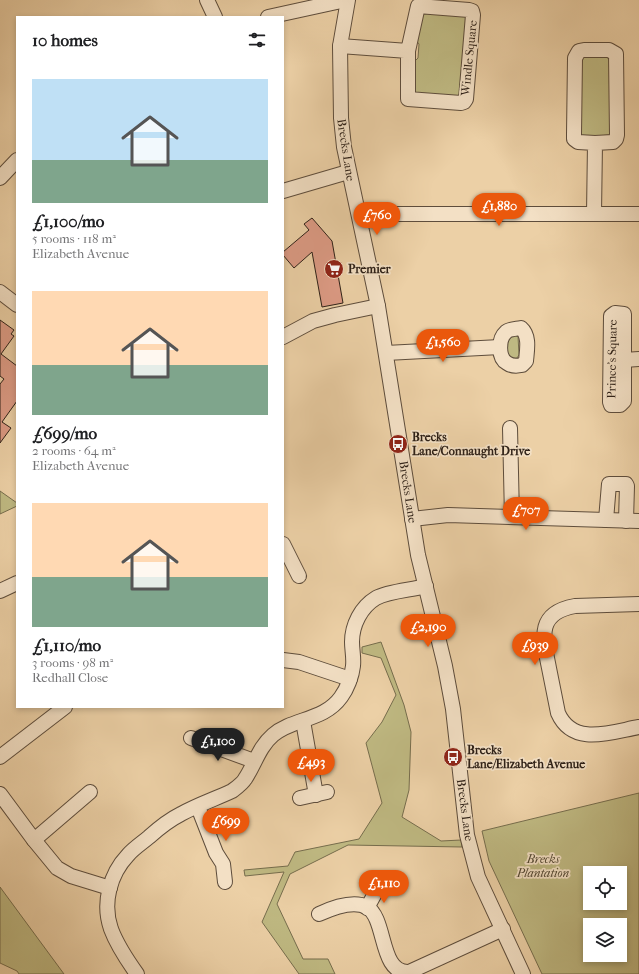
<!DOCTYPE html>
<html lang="en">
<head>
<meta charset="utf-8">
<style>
	body { margin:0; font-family:"IM FELL French Canon",serif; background:#f6f6f6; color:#202124; height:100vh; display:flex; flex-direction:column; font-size:15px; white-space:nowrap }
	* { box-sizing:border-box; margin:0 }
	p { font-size:13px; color:#757577 }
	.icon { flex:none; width:22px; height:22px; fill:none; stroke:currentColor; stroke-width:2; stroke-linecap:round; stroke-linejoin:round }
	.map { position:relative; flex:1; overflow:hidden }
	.panel { position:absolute; left:16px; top:16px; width:268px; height:692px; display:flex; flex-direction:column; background:#fff; border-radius:0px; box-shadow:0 2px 6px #0003 }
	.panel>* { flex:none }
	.fabs { position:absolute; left:583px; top:866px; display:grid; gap:8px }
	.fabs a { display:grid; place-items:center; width:44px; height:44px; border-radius:0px; background:#fff; box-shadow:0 2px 6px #0003; font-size:20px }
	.price { position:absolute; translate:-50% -34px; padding:0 9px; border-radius:14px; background:#ea580c; color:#fff; font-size:13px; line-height:26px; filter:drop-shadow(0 1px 2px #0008) }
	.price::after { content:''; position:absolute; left:50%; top:24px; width:12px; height:9px; margin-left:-6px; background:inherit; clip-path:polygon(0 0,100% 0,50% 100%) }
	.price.current { background:#222; color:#fff }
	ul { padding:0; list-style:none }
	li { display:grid; align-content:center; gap:8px; height:212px; padding:0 16px }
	li span { display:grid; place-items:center; height:124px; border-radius:0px; color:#555 }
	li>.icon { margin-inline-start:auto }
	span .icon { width:72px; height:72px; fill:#fffc; stroke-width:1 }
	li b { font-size:17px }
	h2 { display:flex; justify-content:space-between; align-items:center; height:48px; padding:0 16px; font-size:17px }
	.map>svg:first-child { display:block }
	.green { fill:#bfb982; stroke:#766d4d; fill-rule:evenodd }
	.building { fill:#dd9b85; stroke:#2e2118 }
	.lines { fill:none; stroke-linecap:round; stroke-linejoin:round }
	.minor-casing { stroke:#5e4d3c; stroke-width:16 }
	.minor { stroke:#f3e0c5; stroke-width:14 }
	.labels { text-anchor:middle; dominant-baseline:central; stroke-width:3.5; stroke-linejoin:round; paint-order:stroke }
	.street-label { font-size:12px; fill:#2e2118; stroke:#f3e0c5 }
	.poi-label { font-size:12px; font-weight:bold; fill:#2e2118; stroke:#f3e0c5; text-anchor:start }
	.park-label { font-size:12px; font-style:italic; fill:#524732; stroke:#f3e0c5 }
</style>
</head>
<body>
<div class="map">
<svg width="639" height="974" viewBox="0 0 639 974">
	<rect width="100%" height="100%" fill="#ecd0a6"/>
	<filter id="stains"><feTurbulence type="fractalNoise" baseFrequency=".005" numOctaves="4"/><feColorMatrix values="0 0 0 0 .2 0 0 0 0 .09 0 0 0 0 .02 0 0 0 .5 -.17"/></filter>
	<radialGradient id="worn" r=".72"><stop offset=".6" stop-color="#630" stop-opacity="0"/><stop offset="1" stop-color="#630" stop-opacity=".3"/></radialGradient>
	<g class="green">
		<polygon points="419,12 465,12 469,21 462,93 457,98 419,96 413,88 412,64 418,58 419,44 415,39"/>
		<polygon points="580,56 611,56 610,135 584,137 581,135"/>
		<polygon points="516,333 518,336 519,355 517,358 510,359 506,355 506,337"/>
		<polygon points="0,491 17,503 17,506 0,514"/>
		<polygon points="381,642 404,705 411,732 409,790 402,817 441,841 461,840 462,847 348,845 290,874 277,904 303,959 328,959 335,974 299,974 262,922 284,872 245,876 244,870 288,866 295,852 359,839 382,803 366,743 382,722 396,695 381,658 362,653 362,647"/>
		<path d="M639 793V974H542L489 861 482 831ZM590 873H620V903H590ZM590 925H620V955H590Z"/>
		<polygon points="0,887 64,974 19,974 17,971 0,963"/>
	</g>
	<g class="building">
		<polygon points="312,218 332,241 343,303 322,307 312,252 294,268 283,255 283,252 309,230 304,224"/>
		<polygon points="0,320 14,330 11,334 14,336 1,354 17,366 17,401 2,422 11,428 0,443 0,384 4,379 0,376"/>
	</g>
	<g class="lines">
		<g class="minor-casing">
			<g id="minor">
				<polyline points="207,0 215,17"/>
				<polyline points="348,0 340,46 341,118 344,147 378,306 418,555 445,666 453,709 467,835 478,877 523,974"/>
				<polyline points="268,17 346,0"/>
				<polyline points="340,46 408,51 418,6 469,10 472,11 473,15 466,99 464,102 461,103 408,99 408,51"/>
				<polyline points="0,178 17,160"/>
				<polyline points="283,191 348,172"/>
				<polyline points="359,214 639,214"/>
				<polyline points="594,214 595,143 578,142 574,139 574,134 575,58 579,51 584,50 609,50 616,54 617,135 616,139 613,142 595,143"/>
				<polyline points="0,292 17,305"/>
				<polygon points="615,313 624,314 624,401 620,405 611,405 610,402 611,316"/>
				<path d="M521 328C530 336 527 350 526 361L522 365C517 366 511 366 507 363 498 358 498 339 506 332 509 329 516 329 521 328Z"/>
				<polyline points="283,337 313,321 335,315 378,306"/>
				<polyline points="386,353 500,347"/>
				<polyline points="624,360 639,359"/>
				<polyline points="510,428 512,517"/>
				<polyline points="412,519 448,515 639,521"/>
				<polyline points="606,520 609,484 626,484 627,486 626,521"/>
				<polyline points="283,544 299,576"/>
				<polyline points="0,591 17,583"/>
				<path d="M639 604 575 606C536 613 543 638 549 668 552 683 555 698 558 713 573 747 611 732 639 727"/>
				<polyline points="283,660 299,662 350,679"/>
				<polyline points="303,721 316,795"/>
				<polyline points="191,738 254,761"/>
				<polyline points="0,757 65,707"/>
				<polyline points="0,794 34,840 57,868 71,876 110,888"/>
				<polyline points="300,798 327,792"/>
				<polyline points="198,807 216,853 223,864 225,882"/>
				<polyline points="34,840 90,792"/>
				<polyline points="367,908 378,888"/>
				<path d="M319 914C332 908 353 900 367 907 387 919 379 974 409 972L503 929"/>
				<path d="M137 974C127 960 117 945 111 929 102 903 110 874 128 855 134 848 142 843 149 837 159 828 169 820 181 814 197 805 215 799 232 791 236 788 242 784 245 779 255 764 259 747 273 735 293 718 324 721 341 697 347 689 352 676 353 666 354 658 352 650 352 642 352 625 361 607 376 598 389 591 412 590 426 586"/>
			</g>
		</g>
		<use href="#minor" class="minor"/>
	</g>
	<defs>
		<g id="supermarket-disc" transform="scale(1)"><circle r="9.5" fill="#8f2418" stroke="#f3e0c5"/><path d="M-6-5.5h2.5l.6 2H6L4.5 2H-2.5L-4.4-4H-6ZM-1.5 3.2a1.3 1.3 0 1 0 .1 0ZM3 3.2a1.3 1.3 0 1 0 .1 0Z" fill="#fff"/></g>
		<g id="bus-disc" transform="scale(1)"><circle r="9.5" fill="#8f2418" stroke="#f3e0c5"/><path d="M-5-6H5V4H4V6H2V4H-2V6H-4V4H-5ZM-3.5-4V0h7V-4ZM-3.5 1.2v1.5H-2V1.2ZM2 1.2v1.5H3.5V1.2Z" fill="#fff"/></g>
	</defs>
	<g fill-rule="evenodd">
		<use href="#supermarket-disc" x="334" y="269"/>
		<use href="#bus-disc" x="398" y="444"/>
		<use href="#bus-disc" x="453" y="757"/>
	</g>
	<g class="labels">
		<g class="street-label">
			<text transform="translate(469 58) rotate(-84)">Windle Square</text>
			<text transform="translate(346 150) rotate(81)">Brecks Lane</text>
			<text transform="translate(612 359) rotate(-89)">Prince's Square</text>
			<text transform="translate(408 492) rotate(81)">Brecks Lane</text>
			<text transform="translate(465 810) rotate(82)">Brecks Lane</text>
		</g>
		<g class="poi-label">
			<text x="348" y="269">Premier</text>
			<text x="412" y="437">Brecks<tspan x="412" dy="14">Lane/Connaught Drive</tspan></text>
			<text x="467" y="750">Brecks<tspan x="467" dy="14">Lane/Elizabeth Avenue</tspan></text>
		</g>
		<g class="park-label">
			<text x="543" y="859">Brecks<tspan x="543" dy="14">Plantation</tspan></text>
		</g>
	</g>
	<rect width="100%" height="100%" filter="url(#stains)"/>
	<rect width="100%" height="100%" fill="url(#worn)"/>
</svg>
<div class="fabs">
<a><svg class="icon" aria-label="locate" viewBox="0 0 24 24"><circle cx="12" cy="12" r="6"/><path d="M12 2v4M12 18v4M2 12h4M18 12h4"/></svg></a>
<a><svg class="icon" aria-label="layers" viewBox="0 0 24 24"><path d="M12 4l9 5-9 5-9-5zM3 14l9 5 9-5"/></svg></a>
</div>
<b class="price" style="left:499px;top:227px">£1,880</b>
<b class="price" style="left:377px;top:236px">£760</b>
<b class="price" style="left:443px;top:363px">£1,560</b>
<b class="price" style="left:526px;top:531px">£707</b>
<b class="price" style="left:428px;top:648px">£2,190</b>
<b class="price" style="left:535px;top:666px">£939</b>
<b class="price current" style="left:218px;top:762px">£1,100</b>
<b class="price" style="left:311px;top:783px">£493</b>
<b class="price" style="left:226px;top:842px">£699</b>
<b class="price" style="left:384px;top:904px">£1,110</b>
<section class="panel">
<h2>10 homes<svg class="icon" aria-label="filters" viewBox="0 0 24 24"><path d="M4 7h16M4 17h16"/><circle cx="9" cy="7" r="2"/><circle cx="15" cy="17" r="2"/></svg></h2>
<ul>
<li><span style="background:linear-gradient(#bfe0f5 65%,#7fa58c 0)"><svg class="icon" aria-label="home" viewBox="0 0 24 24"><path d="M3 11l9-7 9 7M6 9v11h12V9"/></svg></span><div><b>£1,100/mo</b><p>5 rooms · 118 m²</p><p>Elizabeth Avenue</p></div></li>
<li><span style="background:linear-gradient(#ffd9b3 60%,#7fa58c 0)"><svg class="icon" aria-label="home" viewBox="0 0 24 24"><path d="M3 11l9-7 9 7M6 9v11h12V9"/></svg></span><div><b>£699/mo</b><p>2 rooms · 64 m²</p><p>Elizabeth Avenue</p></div></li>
<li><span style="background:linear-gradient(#ffd9b3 60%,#7fa58c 0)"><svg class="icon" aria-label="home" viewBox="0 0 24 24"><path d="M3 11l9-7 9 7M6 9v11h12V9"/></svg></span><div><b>£1,110/mo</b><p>3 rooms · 98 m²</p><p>Redhall Close</p></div></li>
</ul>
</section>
</div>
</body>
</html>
